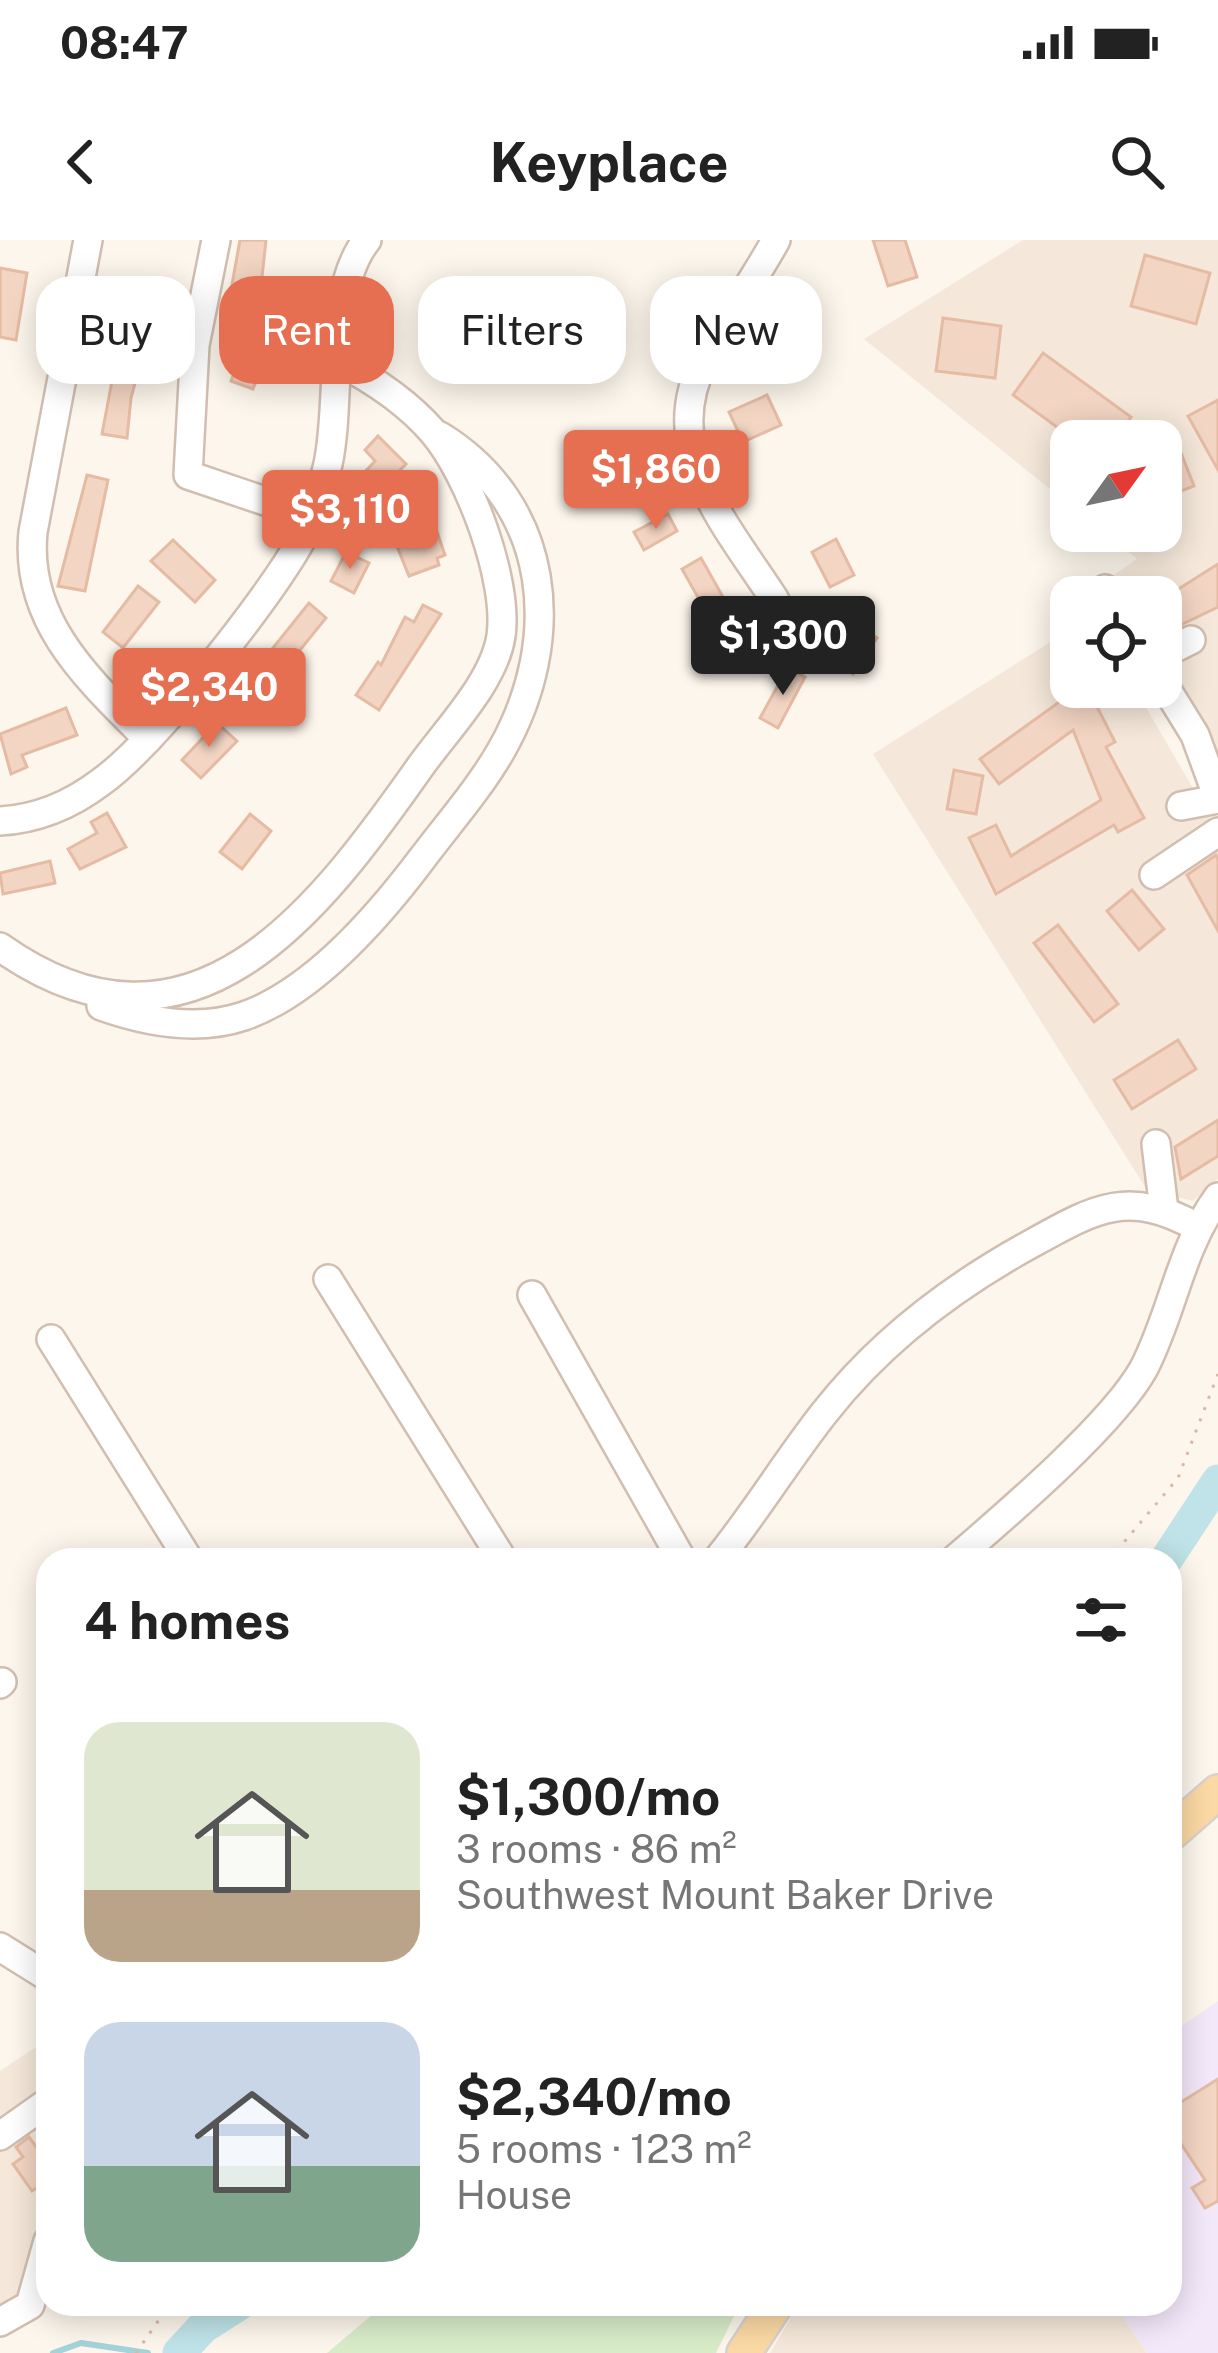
<!DOCTYPE html>
<html lang="en">
<head>
<meta charset="utf-8">
<style>
	body { margin:0; font-family:"Public Sans",sans-serif; background:#f2f2f2; color:#222; height:100vh; display:flex; flex-direction:column; font-size:45px; white-space:nowrap }
	* { box-sizing:border-box; margin:0 }
	p { font-size:39px; color:#767676 }
	.icon { flex:none; width:66px; height:66px; fill:none; stroke:currentColor; stroke-width:2; stroke-linecap:round; stroke-linejoin:round }
	.map { position:relative; flex:1; overflow:hidden }
	.panel { position:absolute; left:36px; top:1308px; width:1146px; height:768px; display:flex; flex-direction:column; background:#fff; border-radius:36px; box-shadow:0 6px 30px #0003 }
	.panel>* { flex:none }
	.guide { position:absolute; left:36px; top:36px; width:1146px; height:108px; display:flex; gap:24px }
	.needle { width:78px; rotate:57deg }
	.controls { position:absolute; left:1050px; top:180px; display:grid; gap:24px }
	.controls a { display:grid; place-items:center; width:132px; height:132px; border-radius:24px; background:#fff; box-shadow:0 6px 30px #0003; font-size:60px }
	.price { position:absolute; translate:-50% -102px; padding:0 27px; border-radius:12px; background:#e76f51; color:#fff; font-size:39px; line-height:78px; filter:drop-shadow(0 3px 6px #0008) }
	.price::after { content:''; position:absolute; left:50%; top:72px; width:36px; height:27px; margin-left:-18px; background:inherit; clip-path:polygon(0 0,100% 0,50% 100%) }
	.price.current { background:#222; color:#fff }
	ul { padding:0; list-style:none }
	li { display:flex; align-items:center; gap:36px; height:300px; padding:0 48px }
	li span { display:grid; place-items:center; flex:none; width:336px; height:240px; border-radius:36px; color:#555 }
	li>.icon { margin-inline-start:auto }
	span .icon { width:144px; height:144px; fill:#fffc; stroke-width:1 }
	li b { font-size:51px }
	h2 { display:flex; justify-content:space-between; align-items:center; height:144px; padding:0 48px; font-size:51px }
	.pill { padding:0 42px; border-radius:36px; background:#fff; box-shadow:0 6px 30px #0003; font-size:42px; line-height:108px }
	.pill.current { background:#e76f51; color:#fff }
	.status { display:flex; justify-content:space-between; align-items:center; height:84px; padding:0 60px; background:#fff; direction:ltr }
	.status svg { height:33px; fill:currentColor }
	header { display:flex; justify-content:space-between; align-items:center; height:156px; padding:0 48px; background:#fff; font-size:54px; font-weight:700 }
	.map>svg:first-child { display:block }
	.residential { fill:#f5e8da }
	.education { fill:#f3e8fa }
	.green { fill:#d8ecc9 }
	.lines { fill:none; stroke-linecap:round; stroke-linejoin:round }
	.stream { stroke:#a5d3da; stroke-width:6 }
	.river { stroke:#bfe3e8; stroke-width:33 }
	.building { fill:#f3d5c3; stroke:#e6bba3; stroke-width:3 }
	.minor-casing { stroke:#d1beb0; stroke-width:32 }
	.major-casing { stroke:#dad1cd; stroke-width:38 }
	.path { stroke:#d9b8a5; stroke-width:3; stroke-dasharray:3 9; stroke-linecap:butt }
	.minor { stroke:#fff; stroke-width:27 }
	.major { stroke:#fbd9a5; stroke-width:33 }
</style>
</head>
<body>
<div class="status"><b>08:47</b><svg viewBox="0 0 49 12"><path d="M0 12V9h3v3zM5 12V6h3v6zM10 12V3h3v9zM15 12V0h3v12zM26 1h20v11H26zM47 4h2v5h-2z"/></svg></div>
<header><svg class="icon" aria-label="back" viewBox="0 0 24 24"><path d="M15 5l-7 7 7 7"/></svg>Keyplace<svg class="icon" aria-label="search" viewBox="0 0 24 24"><circle cx="10" cy="10" r="6"/><path d="M15 15l6 6"/></svg></header>
<div class="map">
<svg width="1218" height="2113" viewBox="0 0 1218 2113">
	<rect width="100%" height="100%" fill="#fdf6ec"/>
	<g class="residential">
		<polygon points="1023,0 1218,0 1218,519 1208,492 1161,416 1161,357 1125,357 1112,336 1137,319 1102,291 1161,291 1161,201 1071,201 1071,266 864,99"/>
		<polygon points="1071,389 1071,447 1134,447 1218,591 1218,939 1193,961 1147,950 873,514"/>
		<polygon points="48,1799 48,2062 0,2087 0,1831"/>
		<polygon points="799,2064 1114,2064 1147,2113 770,2113"/>
	</g>
	<polygon class="education" points="1218,1761 1218,2113 1147,2113 1114,2064 1170,2064 1170,1794"/>
	<polygon class="green" points="385,2064 740,2064 716,2113 327,2113"/>
	<g class="lines">
		<polyline class="stream" points="53,2113 81,2103 148,2113"/>
		<g class="river">
			<polyline points="1166,1320 1218,1241"/>
			<polyline points="179,2113 203,2087 239,2064"/>
		</g>
	</g>
	<g class="building">
		<polygon points="240,0 266,0 256,93 236,91 240,52 231,50"/>
		<polygon points="873,0 905,0 917,37 888,46"/>
		<polygon points="1145,15 1210,33 1196,84 1131,66"/>
		<polygon points="0,28 27,33 16,100 0,97"/>
		<polygon points="943,78 1001,86 995,138 936,131"/>
		<polygon points="123,83 149,91 131,158 127,198 102,194"/>
		<polygon points="245,105 267,114 253,149 231,141"/>
		<polygon points="1043,113 1131,177 1114,201 1076,201 1013,155"/>
		<polygon points="767,155 781,185 743,202 729,172"/>
		<polygon points="1218,160 1218,230 1188,176"/>
		<polygon points="378,196 406,224 377,253 361,236 375,221 365,210"/>
		<polygon points="1176,200 1194,246 1161,259 1161,205"/>
		<polygon points="87,235 108,240 85,351 58,346"/>
		<polygon points="426,260 445,315 437,318 439,325 409,336 390,289 414,280 408,272"/>
		<polygon points="668,274 677,291 644,310 634,292"/>
		<polygon points="836,299 854,335 830,347 812,312"/>
		<polygon points="173,300 215,340 195,362 151,321"/>
		<polygon points="346,312 369,323 354,353 331,341"/>
		<polygon points="701,318 723,357 704,368 682,329"/>
		<polygon points="1218,324 1218,367 1174,388 1161,360"/>
		<polygon points="138,346 159,362 123,408 103,392"/>
		<polygon points="309,363 326,378 249,473 232,459"/>
		<polygon points="423,365 441,374 379,470 356,455 378,422 381,425 405,377 414,382"/>
		<polygon points="850,379 877,398 853,434 826,415"/>
		<polygon points="788,427 805,437 778,488 760,478"/>
		<polygon points="1080,447 1087,447 1115,502 1106,507 1144,578 1118,592 1114,585 996,654 969,598 996,585 1011,616 1101,560 1073,490 999,544 980,519"/>
		<polygon points="66,468 77,495 22,515 27,527 11,534 0,494"/>
		<polygon points="217,483 237,501 201,538 182,520"/>
		<polygon points="954,530 983,536 976,574 947,569"/>
		<polygon points="107,573 126,607 80,629 68,609 97,593 91,582"/>
		<polygon points="250,574 271,591 242,629 220,612"/>
		<polygon points="1216,615 1218,620 1218,691 1187,635"/>
		<polygon points="50,621 55,643 3,654 0,633"/>
		<polygon points="1132,650 1164,689 1139,710 1107,671"/>
		<polygon points="1058,685 1118,764 1094,782 1034,703"/>
		<polygon points="1178,800 1196,829 1132,869 1114,840"/>
		<polygon points="1218,880 1218,916 1181,939 1175,907"/>
		<polygon points="1218,1839 1218,1961 1205,1968 1192,1948 1205,1940 1170,1887 1170,1869"/>
		<polygon points="29,1897 37,1908 48,1900 48,1940 32,1951 13,1924 23,1917 16,1907"/>
	</g>
	<g class="lines">
		<g class="minor-casing">
			<g id="minor">
				<path d="M88 0 33 292C24 382 89 440 148 499"/>
				<polyline points="216,0 195,105 188,235 312,277"/>
				<polyline points="1105,349 1109,357"/>
				<path d="M775 360C728 287 656 209 705 119 726 78 754 40 776 0"/>
				<polyline points="1161,415 1191,400"/>
				<polyline points="1161,440 1195,495 1218,558"/>
				<polyline points="1181,566 1218,559"/>
				<path d="M0 581C37 579 72 564 101 542 154 504 268 360 300 302 313 278 322 250 328 224 342 160 326 51 367 0"/>
				<polyline points="1154,635 1218,592"/>
				<path d="M0 707C191 842 318 672 420 527 447 489 494 442 501 396 509 341 469 234 433 192 407 162 374 140 339 122"/>
				<path d="M101 766C146 782 197 792 244 776 313 752 378 677 421 620 448 584 480 548 502 509 564 399 552 265 440 196"/>
				<polyline points="1156,904 1164,970"/>
				<polyline points="328,1039 503,1320"/>
				<polyline points="532,1055 682,1320"/>
				<polyline points="51,1099 189,1320"/>
				<path d="M717 1320C756 1272 787 1220 825 1172 880 1102 951 1048 1029 1005 1094 969 1127 948 1197 987"/>
				<path d="M954 1320C1005 1276 1114 1183 1144 1128 1173 1072 1180 1009 1218 957"/>
				<polyline points="0,1444 2,1442"/>
				<polyline points="0,1707 48,1737"/>
				<polyline points="0,1896 48,1862"/>
				<polyline points="0,2082 30,2065 48,2001"/>
			</g>
		</g>
		<g class="major-casing">
			<g id="major">
				<polyline points="1170,1594 1218,1552"/>
				<polyline points="744,2113 776,2064"/>
			</g>
		</g>
		<g class="path">
			<polyline points="1109,1320 1178,1238 1218,1134"/>
			<polyline points="54,2069 79,2071 91,2065 114,2069 123,2064"/>
			<polyline points="136,2113 170,2064"/>
		</g>
		<use href="#minor" class="minor"/>
		<use href="#major" class="major"/>
	</g>
</svg>
<div class="controls">
<a><svg class="needle" viewBox="-14 -14 28 28"><path d="M0-13l5 13h-10z" fill="#e53935"/><path d="M0 13l5-13h-10z" fill="#767676"/></svg></a>
<a><svg class="icon" aria-label="locate" viewBox="0 0 24 24"><circle cx="12" cy="12" r="6"/><path d="M12 2v4M12 18v4M2 12h4M18 12h4"/></svg></a>
</div>
<b class="price" style="left:656px;top:292px">$1,860</b>
<b class="price" style="left:350px;top:332px">$3,110</b>
<b class="price current" style="left:783px;top:458px">$1,300</b>
<b class="price" style="left:209px;top:510px">$2,340</b>
<div class="guide">
<a class="pill">Buy</a>
<a class="pill current">Rent</a>
<a class="pill">Filters</a>
<a class="pill">New</a>
</div>
<section class="panel">
<h2>4 homes<svg class="icon" aria-label="filters" viewBox="0 0 24 24"><path d="M4 7h16M4 17h16"/><circle cx="9" cy="7" r="2"/><circle cx="15" cy="17" r="2"/></svg></h2>
<ul>
<li><span style="background:linear-gradient(#dfe7d0 70%,#b9a48a 0)"><svg class="icon" aria-label="home" viewBox="0 0 24 24"><path d="M3 11l9-7 9 7M6 9v11h12V9"/></svg></span><div><b>$1,300/mo</b><p>3 rooms · 86 m²</p><p>Southwest Mount Baker Drive</p></div></li>
<li><span style="background:linear-gradient(#c9d6e8 60%,#7fa58c 0)"><svg class="icon" aria-label="home" viewBox="0 0 24 24"><path d="M3 11l9-7 9 7M6 9v11h12V9"/></svg></span><div><b>$2,340/mo</b><p>5 rooms · 123 m²</p><p>House</p></div></li>
</ul>
</section>
</div>
</body>
</html>
